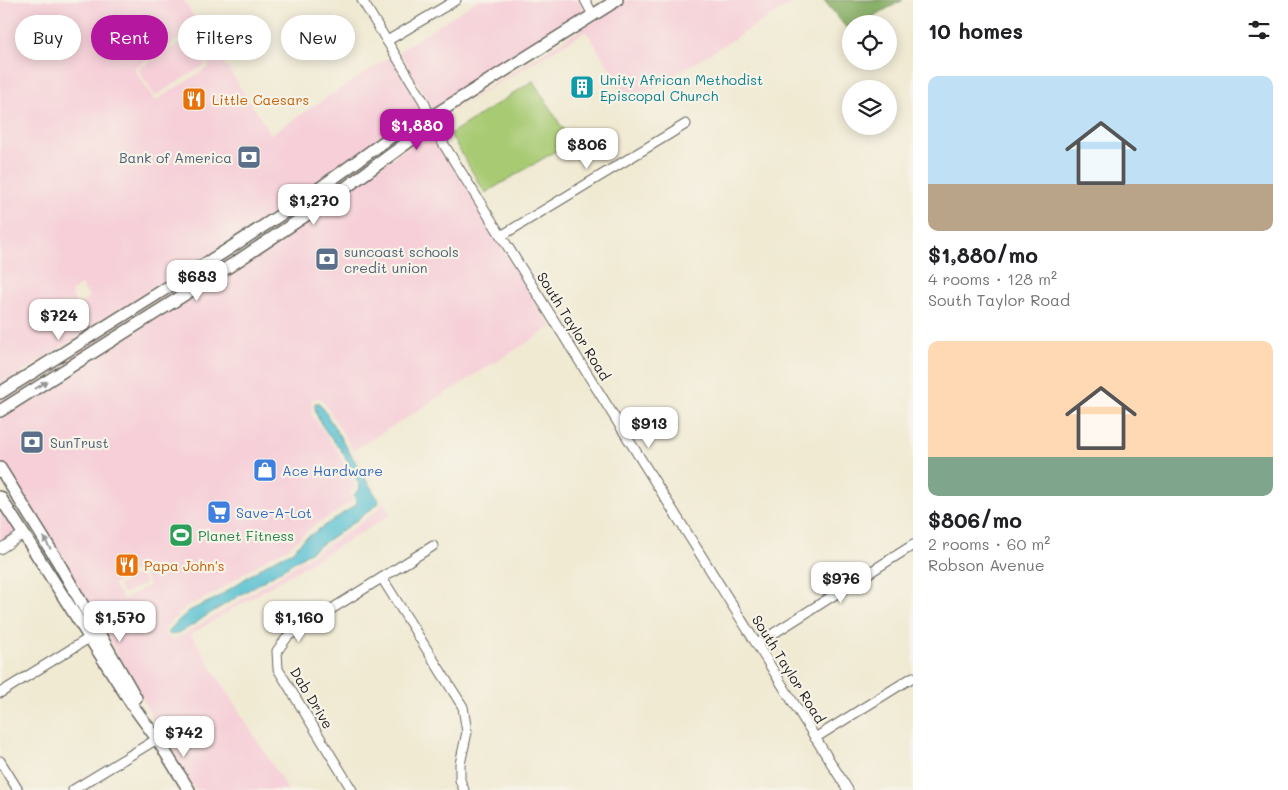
<!DOCTYPE html>
<html lang="en">
<head>
<meta charset="utf-8">
<style>
	body { margin:0; font-family:Mali,sans-serif; background:#f2f2f2; color:#202124; height:100vh; display:flex; flex-direction:column; font-size:19px; white-space:nowrap }
	* { box-sizing:border-box; margin:0 }
	p { font-size:16px; color:#757577 }
	.icon { flex:none; width:28px; height:28px; fill:none; stroke:currentColor; stroke-width:2; stroke-linecap:round; stroke-linejoin:round }
	.map { position:relative; flex:1; overflow:hidden }
	.sheet { display:flex; flex-direction:column; background:#fff; width:375px }
	.sheet>* { flex:none }
	.top-card { position:absolute; left:15px; top:15px; width:475px; height:45px; display:flex; gap:10px }
	.buttons { position:absolute; left:842px; top:15px; display:grid; gap:10px }
	.buttons a { display:grid; place-items:center; width:55px; height:55px; border-radius:50%; background:#fff; box-shadow:0 2px 12px #0003; font-size:25px }
	.price { position:absolute; translate:-50% -42px; padding:0 11px; border-radius:10px; background:#fff; color:#222; font-size:16px; line-height:32px; filter:drop-shadow(0 1px 2px #0008) }
	.price::after { content:''; position:absolute; left:50%; top:30px; width:15px; height:11px; margin-left:-8px; background:inherit; clip-path:polygon(0 0,100% 0,50% 100%) }
	.price.on { background:#b5179e; color:#fff }
	ul { padding:0; list-style:none }
	li { display:grid; align-content:center; gap:10px; height:265px; padding:0 15px }
	li span { display:grid; place-items:center; height:155px; border-radius:10px; color:#555 }
	li>.icon { margin-inline-start:auto }
	span .icon { width:90px; height:90px; fill:#fffc; stroke-width:1 }
	li b { font-size:21px }
	h2 { display:flex; justify-content:space-between; align-items:center; height:60px; padding:0 15px; font-size:21px }
	.chip { padding:0 18px; border-radius:22px; background:#fff; box-shadow:0 2px 12px #0003; font-size:18px; line-height:45px }
	.chip.on { background:#b5179e; color:#fff }
	main { display:flex; flex:1; min-height:0 }
	.map>svg:first-child { display:block }
	.built { fill:#f6cfd8; fill-rule:evenodd }
	.green { fill:#a8ca73; stroke:#627348 }
	.forest { fill:#86ae65; stroke:#516540 }
	.water { fill:#55c0d1; stroke:#386e76 }
	.lines { fill:none; stroke-linecap:round; stroke-linejoin:round }
	.street-casing { stroke:#66645c; stroke-width:11 }
	.secondary-casing { stroke:#66645c; stroke-width:14 }
	.street { stroke:#fff; stroke-width:9 }
	.secondary { stroke:#fff; stroke-width:11 }
	.oneway { fill:#999 }
	.labels { text-anchor:middle; dominant-baseline:central; stroke-width:4.5; stroke-linejoin:round; paint-order:stroke }
	.culture-label { font-size:14px; fill:#0d838f; stroke:#f7f3e8; text-anchor:start }
	.food-label { font-size:14px; fill:#c56008; stroke:#f7f3e8; text-anchor:start }
	.service-label { font-size:14px; fill:#4e5e75; stroke:#f7f3e8; text-anchor:start }
	.street-label { font-size:14px; fill:#1c1c1c; stroke:#f7f3e8 }
	.shop-label { font-size:14px; fill:#366cbe; stroke:#f7f3e8; text-anchor:start }
	.leisure-label { font-size:14px; fill:#27864d; stroke:#f7f3e8; text-anchor:start }
</style>
</head>
<body>
<main>
<div class="map">
<svg width="913" height="790" viewBox="0 0 913 790">
	<rect width="100%" height="100%" fill="#f7f3e8"/>
	<filter id="ink" filterUnits="userSpaceOnUse"><feTurbulence type="fractalNoise" baseFrequency=".02" numOctaves="2"/><feDisplacementMap in="SourceGraphic" scale="10" xChannelSelector="R" yChannelSelector="G"/><feConvolveMatrix kernelMatrix="1 2 1 2 8 2 1 2 1" color-interpolation-filters="sRGB"/></filter>
	<filter id="wash" filterUnits="userSpaceOnUse"><feTurbulence type="fractalNoise" baseFrequency=".0096" numOctaves="4" result="noise"/><feDisplacementMap in="SourceGraphic" scale="20" xChannelSelector="R" yChannelSelector="G"/><feGaussianBlur stdDeviation="1.12" result="paint"/><feColorMatrix in="noise" values="0 0 0 0 0 0 0 0 0 0 0 0 0 0 0 0 0 1.4 0 .05"/><feComposite in="paint" operator="in"/></filter>
	<g filter="url(#wash)">
		<rect width="100%" height="100%" fill="#f0ead3"/>
		<g class="built">
			<path d="M0 0H183L271 134 391 56 424 112 414 113 303 193 224 246 0 386ZM185 35H190L208 62 209 67 155 101 134 68ZM81 285 89 297 79 305 75 302 71 292Z"/>
			<polygon points="478,0 579,0 586,13 433,110 399,51"/>
			<polygon points="627,0 797,0 631,102 586,31 437,120"/>
			<polygon points="188,38 205,65 155,96 138,69"/>
			<polygon points="419,123 423,123 323,198 144,315 0,405 0,399 226,257 309,202"/>
			<path d="M431 131 552 327 354 450 376 488 323 401 319 398 312 399V415L338 452 355 485 350 493 352 502 312 527 290 547 268 558 212 595 186 607 171 621 164 631 165 635 171 639 177 638 236 603 355 527 380 507 383 500 391 515 191 634 288 790H195L161 737 144 701 59 553 0 459V417L232 271ZM137 569 143 571 149 585 124 599 115 588 114 584Z"/>
			<polygon points="0,506 16,532 0,542"/>
			<polygon points="139,573 146,583 124,594 118,586"/>
		</g>
		<polygon class="green" points="533,81 571,142 485,193 450,134"/>
		<polygon class="forest" points="824,0 903,0 859,24 851,24 851,28 848,30"/>
		<path class="water" d="M315 403H319L325 412 379 501 378 504C327 544 269 577 214 611 201 618 186 632 171 635L168 633 175 624 189 611 215 599 270 562 293 551 303 540 357 504 354 495 360 488 359 484C353 473 348 460 341 450 331 436 314 421 315 403Z"/>
	</g>
	<g filter="url(#ink)">
		<g class="lines">
			<g class="street-casing">
				<g id="street">
					<polyline points="362,0 424,102 436,132 848,790"/>
					<polyline points="585,0 593,15"/>
					<polyline points="387,41 456,0"/>
					<polyline points="501,236 686,124"/>
					<polyline points="0,549 23,534"/>
					<polyline points="382,578 463,707 467,732 460,764 460,780 464,790"/>
					<polyline points="757,644 913,545"/>
					<polyline points="0,693 94,635"/>
					<polyline points="815,738 913,677"/>
					<polyline points="0,761 18,790"/>
					<polyline points="73,790 157,739"/>
					<polyline points="352,790 278,669 277,651 288,636 433,546"/>
				</g>
			</g>
			<g class="secondary-casing">
				<g id="secondary">
					<polyline points="0,393 227,250 306,198 417,118 431,117 617,0"/>
					<polyline points="0,411 233,264 326,202 426,129 431,117"/>
					<polyline points="0,468 57,560 136,698"/>
					<polyline points="0,497 133,706 157,739 189,790"/>
				</g>
			</g>
			<use href="#street" class="street"/>
			<use href="#secondary" class="secondary"/>
		</g>
		<defs><path id="oneway-solid" d="M-6-.8H1V-3.2L6.5 0L1 3.2V.8H-6Z" transform="scale(1.25)"/></defs>
		<g class="oneway">
			<use href="#oneway-solid" transform="translate(41 385) rotate(-32)"/>
			<use href="#oneway-solid" transform="translate(47 543) rotate(-121)"/>
		</g>
	</g>
	<defs>
		<g id="building-square" transform="scale(1.25)"><rect x="-9" y="-9" width="18" height="18" rx="4" fill="#0f9aa8" stroke="#f7f3e8"/><path d="M-4-6H4V6H1V3H-1V6H-4ZM-2.5-4.3h1.7v1.8h-1.7ZM.8-4.3h1.7v1.8H.8ZM-2.5-1h1.7V.8h-1.7ZM.8-1h1.7V.8H.8Z" fill="#fff"/></g>
		<g id="restaurant-square" transform="scale(1.25)"><rect x="-9" y="-9" width="18" height="18" rx="4" fill="#e8710a" stroke="#f7f3e8"/><path d="M-5-6h1v4h1v-4h1v4h1v-4h1v5L-1.5 .5V6h-2V.5L-5-1ZM5-6V6H3V1.5H1.5Q1.5-4 5-6Z" fill="#fff"/></g>
		<g id="bank-square" transform="scale(1.25)"><rect x="-9" y="-9" width="18" height="18" rx="4" fill="#5c6f8a" stroke="#f7f3e8"/><path d="M-6-4H6V4H-6ZM0-2.3a2.3 2.3 0 1 0 0 4.6a2.3 2.3 0 1 0 0-4.6Z" fill="#fff"/></g>
		<g id="shop-square" transform="scale(1.25)"><rect x="-9" y="-9" width="18" height="18" rx="4" fill="#3f7fe0" stroke="#f7f3e8"/><path d="M-5-2.5h2.3a2.7 3.5 0 0 1 5.4 0H5L5.5 6h-11ZM-1.5-2.5h3a1.5 2.3 0 0 0-3 0Z" fill="#fff"/></g>
		<g id="supermarket-square" transform="scale(1.25)"><rect x="-9" y="-9" width="18" height="18" rx="4" fill="#3f7fe0" stroke="#f7f3e8"/><path d="M-6-5.5h2.5l.6 2H6L4.5 2H-2.5L-4.4-4H-6ZM-1.5 3.2a1.3 1.3 0 1 0 .1 0ZM3 3.2a1.3 1.3 0 1 0 .1 0Z" fill="#fff"/></g>
		<g id="stadium-square" transform="scale(1.25)"><rect x="-9" y="-9" width="18" height="18" rx="4" fill="#2e9e5b" stroke="#f7f3e8"/><path d="M0-5a6.5 5 0 1 0 0 10a6.5 5 0 1 0 0-10ZM-3.5-1.8h7v3.6h-7Z" fill="#fff"/></g>
	</defs>
	<g fill-rule="evenodd">
		<use href="#building-square" x="582" y="87"/>
		<use href="#restaurant-square" x="194" y="99"/>
		<use href="#bank-square" x="249" y="157"/>
		<use href="#bank-square" x="327" y="259"/>
		<use href="#bank-square" x="32" y="442"/>
		<use href="#shop-square" x="265" y="470"/>
		<use href="#supermarket-square" x="219" y="512"/>
		<use href="#stadium-square" x="181" y="535"/>
		<use href="#restaurant-square" x="127" y="565"/>
	</g>
	<g class="labels">
		<g class="culture-label">
			<text x="600" y="79">Unity African Methodist<tspan x="600" dy="16">Episcopal Church</tspan></text>
		</g>
		<g class="food-label">
			<text x="212" y="99">Little Caesars</text>
			<text x="144" y="565">Papa John's</text>
		</g>
		<g class="service-label">
			<text x="232" y="157" text-anchor="end">Bank of America</text>
			<text x="344" y="251">suncoast schools<tspan x="344" dy="16">credit union</tspan></text>
			<text x="50" y="442">SunTrust</text>
		</g>
		<g class="street-label">
			<text transform="translate(574 326) rotate(58)">South Taylor Road</text>
			<text transform="translate(789 669) rotate(58)">South Taylor Road</text>
			<text transform="translate(312 698) rotate(59)">Dab Drive</text>
		</g>
		<g class="shop-label">
			<text x="282" y="470">Ace Hardware</text>
			<text x="236" y="512">Save-A-Lot</text>
		</g>
		<g class="leisure-label">
			<text x="198" y="535">Planet Fitness</text>
		</g>
	</g>
</svg>
<div class="buttons">
<a><svg class="icon" aria-label="locate" viewBox="0 0 24 24"><circle cx="12" cy="12" r="6"/><path d="M12 2v4M12 18v4M2 12h4M18 12h4"/></svg></a>
<a><svg class="icon" aria-label="layers" viewBox="0 0 24 24"><path d="M12 4l9 5-9 5-9-5zM3 14l9 5 9-5"/></svg></a>
</div>
<b class="price on" style="left:417px;top:151px">$1,880</b>
<b class="price" style="left:587px;top:170px">$806</b>
<b class="price" style="left:314px;top:226px">$1,270</b>
<b class="price" style="left:197px;top:302px">$683</b>
<b class="price" style="left:59px;top:341px">$724</b>
<b class="price" style="left:649px;top:449px">$913</b>
<b class="price" style="left:841px;top:604px">$976</b>
<b class="price" style="left:120px;top:643px">$1,570</b>
<b class="price" style="left:299px;top:643px">$1,160</b>
<b class="price" style="left:184px;top:758px">$742</b>
<div class="top-card">
<a class="chip">Buy</a>
<a class="chip on">Rent</a>
<a class="chip">Filters</a>
<a class="chip">New</a>
</div>
</div>
<section class="sheet">
<h2>10 homes<svg class="icon" aria-label="filters" viewBox="0 0 24 24"><path d="M4 7h16M4 17h16"/><circle cx="9" cy="7" r="2"/><circle cx="15" cy="17" r="2"/></svg></h2>
<ul>
<li><span style="background:linear-gradient(#bfe0f5 70%,#b9a48a 0)"><svg class="icon" aria-label="home" viewBox="0 0 24 24"><path d="M3 11l9-7 9 7M6 9v11h12V9"/></svg></span><div><b>$1,880/mo</b><p>4 rooms · 128 m²</p><p>South Taylor Road</p></div></li>
<li><span style="background:linear-gradient(#ffd9b3 75%,#7fa58c 0)"><svg class="icon" aria-label="home" viewBox="0 0 24 24"><path d="M3 11l9-7 9 7M6 9v11h12V9"/></svg></span><div><b>$806/mo</b><p>2 rooms · 60 m²</p><p>Robson Avenue</p></div></li>
</ul>
</section>
</main>
</body>
</html>
